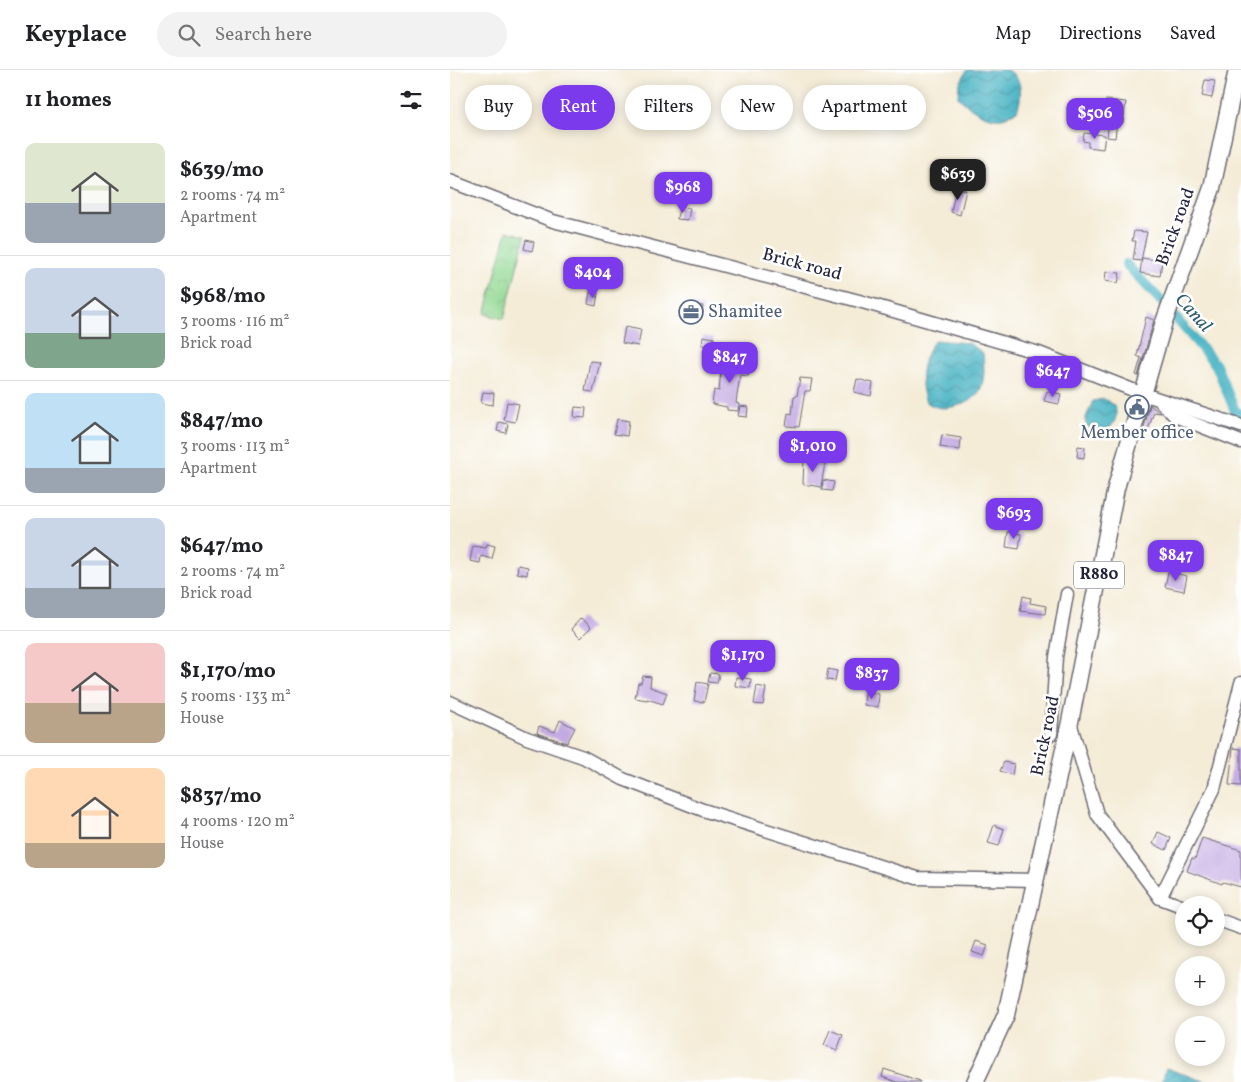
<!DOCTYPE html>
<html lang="en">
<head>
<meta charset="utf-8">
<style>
	body { margin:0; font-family:Vollkorn,serif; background:#f2f2f2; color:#202124; height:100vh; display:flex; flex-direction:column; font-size:19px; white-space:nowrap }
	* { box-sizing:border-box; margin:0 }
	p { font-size:16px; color:#757577 }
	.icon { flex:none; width:28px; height:28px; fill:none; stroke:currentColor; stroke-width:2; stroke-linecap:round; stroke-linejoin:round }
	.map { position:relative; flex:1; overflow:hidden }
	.drawer { display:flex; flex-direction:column; background:#fff; width:450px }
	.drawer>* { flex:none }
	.banner { position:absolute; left:15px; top:15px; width:475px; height:45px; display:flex; gap:10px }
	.fabs { position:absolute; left:725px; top:826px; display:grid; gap:10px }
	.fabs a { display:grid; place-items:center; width:50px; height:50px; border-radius:50%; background:#fff; box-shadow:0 2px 12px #0003; font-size:25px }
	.price { position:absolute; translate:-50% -42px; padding:0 11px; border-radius:10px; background:#7c3aed; color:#fff; font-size:16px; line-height:32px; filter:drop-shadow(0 1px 2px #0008) }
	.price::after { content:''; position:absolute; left:50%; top:30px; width:15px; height:11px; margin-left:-8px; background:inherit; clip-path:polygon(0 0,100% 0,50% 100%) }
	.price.selected { background:#222; color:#fff }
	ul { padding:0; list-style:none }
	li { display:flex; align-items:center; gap:15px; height:125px; padding:0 25px }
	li+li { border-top:1px solid #e0e0e0 }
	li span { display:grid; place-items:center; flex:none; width:140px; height:100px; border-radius:10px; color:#555 }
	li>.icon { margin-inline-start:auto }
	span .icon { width:60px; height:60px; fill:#fffc; stroke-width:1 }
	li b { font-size:21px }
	h2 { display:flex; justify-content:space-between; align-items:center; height:60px; padding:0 25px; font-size:21px }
	.pill { padding:0 18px; border-radius:22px; background:#fff; box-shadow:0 2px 12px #0003; font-size:18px; line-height:45px }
	.pill.selected { background:#7c3aed; color:#fff }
	header { display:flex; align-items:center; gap:30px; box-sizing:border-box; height:70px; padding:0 25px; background:#fff; border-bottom:1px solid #e0e0e0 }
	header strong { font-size:24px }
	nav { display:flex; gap:28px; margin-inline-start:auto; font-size:18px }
	.search { width:350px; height:45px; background:#f2f2f2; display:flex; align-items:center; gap:12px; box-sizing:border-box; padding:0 18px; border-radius:28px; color:#757577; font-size:19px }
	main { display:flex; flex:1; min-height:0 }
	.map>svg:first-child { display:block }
	.park { fill:url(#park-crowns); stroke:#5a7d66 }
	.water { fill:url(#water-waves); stroke:#356b80 }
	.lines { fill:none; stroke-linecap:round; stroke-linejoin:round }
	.canal { stroke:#48b4c4; stroke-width:10 }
	.building { fill:#c4aae3 }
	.minor-casing { stroke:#6c6972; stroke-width:15 }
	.major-casing { stroke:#6c6972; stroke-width:19 }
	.minor { stroke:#fff; stroke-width:12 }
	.major { stroke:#fff; stroke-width:16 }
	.labels { text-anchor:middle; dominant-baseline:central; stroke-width:5; stroke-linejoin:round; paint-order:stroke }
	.shield { fill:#fff; stroke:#646476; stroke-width:1 }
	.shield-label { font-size:16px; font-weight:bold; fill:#22223b }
	.street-label { font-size:18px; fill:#22223b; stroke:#fff }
	.service-label { font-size:18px; fill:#4e5e75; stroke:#fff; text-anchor:start }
	.water-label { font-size:19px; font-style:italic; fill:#315c72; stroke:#fff }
</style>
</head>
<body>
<header>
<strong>Keyplace</strong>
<div class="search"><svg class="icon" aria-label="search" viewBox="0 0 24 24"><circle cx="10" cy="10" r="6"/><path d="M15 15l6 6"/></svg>Search here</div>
<nav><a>Map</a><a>Directions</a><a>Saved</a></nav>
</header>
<main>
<section class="drawer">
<h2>11 homes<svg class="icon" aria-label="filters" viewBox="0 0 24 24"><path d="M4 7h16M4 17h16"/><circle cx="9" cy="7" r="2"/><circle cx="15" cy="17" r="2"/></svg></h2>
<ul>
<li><span style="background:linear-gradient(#dfe7d0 60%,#9aa5b1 0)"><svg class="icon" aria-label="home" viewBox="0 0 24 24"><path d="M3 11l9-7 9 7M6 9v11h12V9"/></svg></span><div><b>$639/mo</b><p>2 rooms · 74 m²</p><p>Apartment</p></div></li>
<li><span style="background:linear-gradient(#c9d6e8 65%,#7fa58c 0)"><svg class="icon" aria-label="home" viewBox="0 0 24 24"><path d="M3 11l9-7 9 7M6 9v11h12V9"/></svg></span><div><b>$968/mo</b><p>3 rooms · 116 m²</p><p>Brick road</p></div></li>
<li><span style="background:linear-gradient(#bfe0f5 75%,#9aa5b1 0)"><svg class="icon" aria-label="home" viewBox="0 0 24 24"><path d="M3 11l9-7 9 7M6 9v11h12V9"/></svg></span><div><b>$847/mo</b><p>3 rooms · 113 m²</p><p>Apartment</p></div></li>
<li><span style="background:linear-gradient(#c9d6e8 70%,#9aa5b1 0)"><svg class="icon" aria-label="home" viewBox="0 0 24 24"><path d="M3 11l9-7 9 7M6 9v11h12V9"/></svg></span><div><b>$647/mo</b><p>2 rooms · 74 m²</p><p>Brick road</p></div></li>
<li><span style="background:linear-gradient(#f6c9c9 60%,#b9a48a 0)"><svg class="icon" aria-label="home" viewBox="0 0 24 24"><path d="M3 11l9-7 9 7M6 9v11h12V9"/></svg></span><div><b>$1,170/mo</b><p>5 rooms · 133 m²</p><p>House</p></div></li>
<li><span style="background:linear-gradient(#ffd9b3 75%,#b9a48a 0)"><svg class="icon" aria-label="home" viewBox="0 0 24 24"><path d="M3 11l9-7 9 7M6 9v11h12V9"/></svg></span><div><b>$837/mo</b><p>4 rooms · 120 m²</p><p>House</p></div></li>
</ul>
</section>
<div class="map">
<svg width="791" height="1012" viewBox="0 0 791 1012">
	<defs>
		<pattern id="park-crowns" width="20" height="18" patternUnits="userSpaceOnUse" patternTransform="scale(1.25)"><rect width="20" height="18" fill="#91d892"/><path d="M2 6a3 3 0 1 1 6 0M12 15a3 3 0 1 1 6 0" fill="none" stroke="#7db97f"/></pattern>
		<pattern id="water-waves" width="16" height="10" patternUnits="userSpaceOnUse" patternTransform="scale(1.25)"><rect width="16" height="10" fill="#48b4c4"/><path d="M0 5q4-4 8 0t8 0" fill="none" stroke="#3c92a0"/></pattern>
	</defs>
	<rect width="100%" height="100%" fill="#fff"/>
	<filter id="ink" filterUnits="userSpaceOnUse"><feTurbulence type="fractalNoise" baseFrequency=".02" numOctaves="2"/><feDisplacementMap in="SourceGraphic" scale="10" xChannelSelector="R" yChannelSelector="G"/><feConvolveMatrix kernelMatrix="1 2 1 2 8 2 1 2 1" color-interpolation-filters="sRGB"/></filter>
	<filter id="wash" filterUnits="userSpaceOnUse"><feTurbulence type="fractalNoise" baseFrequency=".0096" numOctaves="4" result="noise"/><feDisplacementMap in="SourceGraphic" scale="20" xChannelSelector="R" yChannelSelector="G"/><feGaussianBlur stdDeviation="1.12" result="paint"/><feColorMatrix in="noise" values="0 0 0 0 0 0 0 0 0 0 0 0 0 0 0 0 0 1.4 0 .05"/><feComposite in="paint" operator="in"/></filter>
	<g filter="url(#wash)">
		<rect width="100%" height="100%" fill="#f4ecd7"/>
		<polygon class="park" points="57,161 75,166 54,249 35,244"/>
		<g class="water">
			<path d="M517 0C528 0 546 0 556 0 574 6 572 28 567 41 563 43 556 48 552 48 536 50 518 37 508 27L509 15Z"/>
			<path d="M485 270 519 273 533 283C535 309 536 329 506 336 494 339 487 339 476 332 468 310 471 289 485 270Z"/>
			<path d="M653 329C675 335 667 361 647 364L637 356 635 350 643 331Z"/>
			<polygon points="716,998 757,1012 712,1012"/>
		</g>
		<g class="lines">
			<polyline class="canal" points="676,194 712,232 766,295 785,341 791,344"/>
		</g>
		<g id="blocks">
			<g class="building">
				<polygon points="755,10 765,11 762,28 752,26"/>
				<polygon points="656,30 676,32 673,53 667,52 665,68 657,67 659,51 653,50"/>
				<polygon points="634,63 655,65 653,79 638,77 638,72 633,71"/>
				<polygon points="506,118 516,120 510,145 501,142"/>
				<polygon points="229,137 240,138 238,150 227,149"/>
				<polygon points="684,161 697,162 691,191 683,190 686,171 682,171"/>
				<polygon points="76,170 84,172 82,181 74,179"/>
				<polygon points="692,188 712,191 710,206 690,203"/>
				<polygon points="656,202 670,203 668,213 655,211"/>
				<polygon points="140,222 148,223 146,236 138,234"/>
				<polygon points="235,234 253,236 251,249 233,246"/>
				<polygon points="696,247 704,250 688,306 686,305 691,288 687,286"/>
				<polygon points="175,257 191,260 188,276 172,273"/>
				<polygon points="253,266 264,268 263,276 252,275"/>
				<polygon points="272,288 299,293 298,306 290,305 286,333 289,334 288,341 277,340 277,337 262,334 264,320 269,321"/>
				<polygon points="140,291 150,292 143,322 135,321"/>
				<polygon points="350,308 362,309 360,321 355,321 349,357 336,356 338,343 342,344 344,326 347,326"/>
				<polygon points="407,309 423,313 421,326 404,322"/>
				<polygon points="597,321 611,324 609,334 594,331"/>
				<polygon points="33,322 44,323 43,335 31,333"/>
				<polygon points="57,332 69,334 65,352 54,350"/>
				<polygon points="700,335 711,343 704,342 696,366 692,365"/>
				<polygon points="290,336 298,337 297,347 288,346"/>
				<polygon points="125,337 136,338 135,348 124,347"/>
				<polygon points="167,349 179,351 177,366 164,364"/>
				<polygon points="49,352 58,354 56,363 47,361"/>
				<polygon points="492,365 511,368 510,380 490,377"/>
				<polygon points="628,376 635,377 634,388 627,387"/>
				<polygon points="354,390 375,393 371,417 353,414"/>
				<polygon points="373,410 384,412 382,421 372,420"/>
				<polygon points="558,462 571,464 569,479 556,477"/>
				<polygon points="37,474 45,476 42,489 31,486 30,493 20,491 23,476 36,478"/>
				<polygon points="68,495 78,497 77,505 67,503"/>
				<polygon points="718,502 737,506 734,521 715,517"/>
				<polygon points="573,526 581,528 580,533 596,536 595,544 570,541"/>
				<polygon points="131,548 141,557 130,568 121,559"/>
				<polygon points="378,599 387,601 385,611 376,610"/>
				<polygon points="260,603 269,604 267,613 258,612"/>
				<polygon points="193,606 201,607 200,617 217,623 213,634 197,629 197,630 185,628 188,613 191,613"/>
				<polygon points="286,607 301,609 300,618 285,616"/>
				<polygon points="247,612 258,614 254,632 244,631"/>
				<polygon points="307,616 316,618 313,635 304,634"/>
				<polygon points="415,623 429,624 428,637 414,635"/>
				<polygon points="110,650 125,658 117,673 87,663 89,656 105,662"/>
				<polygon points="783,678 791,679 791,716 779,715"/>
				<polygon points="554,692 564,694 562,705 550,701"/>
				<polygon points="544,755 554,759 549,776 538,773"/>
				<polygon points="708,762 721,768 716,780 703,774"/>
				<polygon points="752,768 791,780 791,817 773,812 772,814 737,801 742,788 745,789"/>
				<polygon points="526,871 538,875 534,886 522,882"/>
				<polygon points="380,960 393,965 387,980 374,975"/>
				<polygon points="434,999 470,1011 470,1012 447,1012 432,1007"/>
			</g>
		</g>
	</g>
	<g filter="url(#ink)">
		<use href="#blocks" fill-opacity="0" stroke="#6c6972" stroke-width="1"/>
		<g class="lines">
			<g class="minor-casing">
				<g id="minor">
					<polyline points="0,111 103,151 409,231 589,283 693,324 791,356"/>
					<polyline points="712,333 725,346 791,372"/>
					<polyline points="0,632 77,668 133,687 173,709 253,740 467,808 586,810"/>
					<polyline points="620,652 647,744 710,828 734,837"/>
					<polyline points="601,664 606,587 617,524"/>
					<polyline points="710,828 764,719 791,613"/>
					<polyline points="766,849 791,858"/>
				</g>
			</g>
			<g class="major-casing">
				<polyline id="major" points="525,1012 556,945 620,652 666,418 713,255 762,118 787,0"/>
			</g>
			<use href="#minor" class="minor"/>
			<use href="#major" class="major"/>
		</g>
	</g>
	<defs>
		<g id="office-ring" transform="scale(1.25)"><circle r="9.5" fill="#fff" stroke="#5c6f8a" stroke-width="1.5"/><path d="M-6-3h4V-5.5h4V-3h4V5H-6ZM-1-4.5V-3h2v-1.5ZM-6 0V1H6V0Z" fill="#5c6f8a"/></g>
		<g id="civic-ring" transform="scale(1.25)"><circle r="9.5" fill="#fff" stroke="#5c6f8a" stroke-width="1.5"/><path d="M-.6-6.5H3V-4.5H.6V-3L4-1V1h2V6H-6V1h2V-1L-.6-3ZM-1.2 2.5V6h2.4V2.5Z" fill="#5c6f8a"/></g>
	</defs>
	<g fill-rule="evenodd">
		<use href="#office-ring" x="241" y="242"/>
		<use href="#civic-ring" x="687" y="337"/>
	</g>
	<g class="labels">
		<rect class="shield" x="624" y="491.5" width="50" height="27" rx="4"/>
		<g class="shield-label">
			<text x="649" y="505">R880</text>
		</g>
		<g class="street-label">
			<text transform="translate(726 157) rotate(-70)">Brick road</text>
			<text transform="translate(352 195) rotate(15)">Brick road</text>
			<text transform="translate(596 666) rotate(-78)">Brick road</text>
		</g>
		<g class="service-label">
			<text x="258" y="242">Shamitee</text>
			<text x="687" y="363" text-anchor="middle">Member office</text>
		</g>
		<g class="water-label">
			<text transform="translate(743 243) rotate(48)">Canal</text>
		</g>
	</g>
</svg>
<div class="fabs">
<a><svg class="icon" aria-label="locate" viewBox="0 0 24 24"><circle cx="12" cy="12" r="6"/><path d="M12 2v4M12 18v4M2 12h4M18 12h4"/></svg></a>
<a>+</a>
<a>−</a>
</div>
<b class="price" style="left:645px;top:70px">$506</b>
<b class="price selected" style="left:508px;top:131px">$639</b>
<b class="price" style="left:233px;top:144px">$968</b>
<b class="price" style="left:143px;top:229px">$404</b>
<b class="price" style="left:280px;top:314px">$847</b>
<b class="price" style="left:603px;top:328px">$647</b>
<b class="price" style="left:363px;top:403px">$1,010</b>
<b class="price" style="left:564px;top:470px">$693</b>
<b class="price" style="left:726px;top:512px">$847</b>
<b class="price" style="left:293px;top:612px">$1,170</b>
<b class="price" style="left:422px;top:630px">$837</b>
<div class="banner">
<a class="pill">Buy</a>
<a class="pill selected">Rent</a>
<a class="pill">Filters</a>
<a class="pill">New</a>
<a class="pill">Apartment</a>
</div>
</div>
</main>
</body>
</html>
